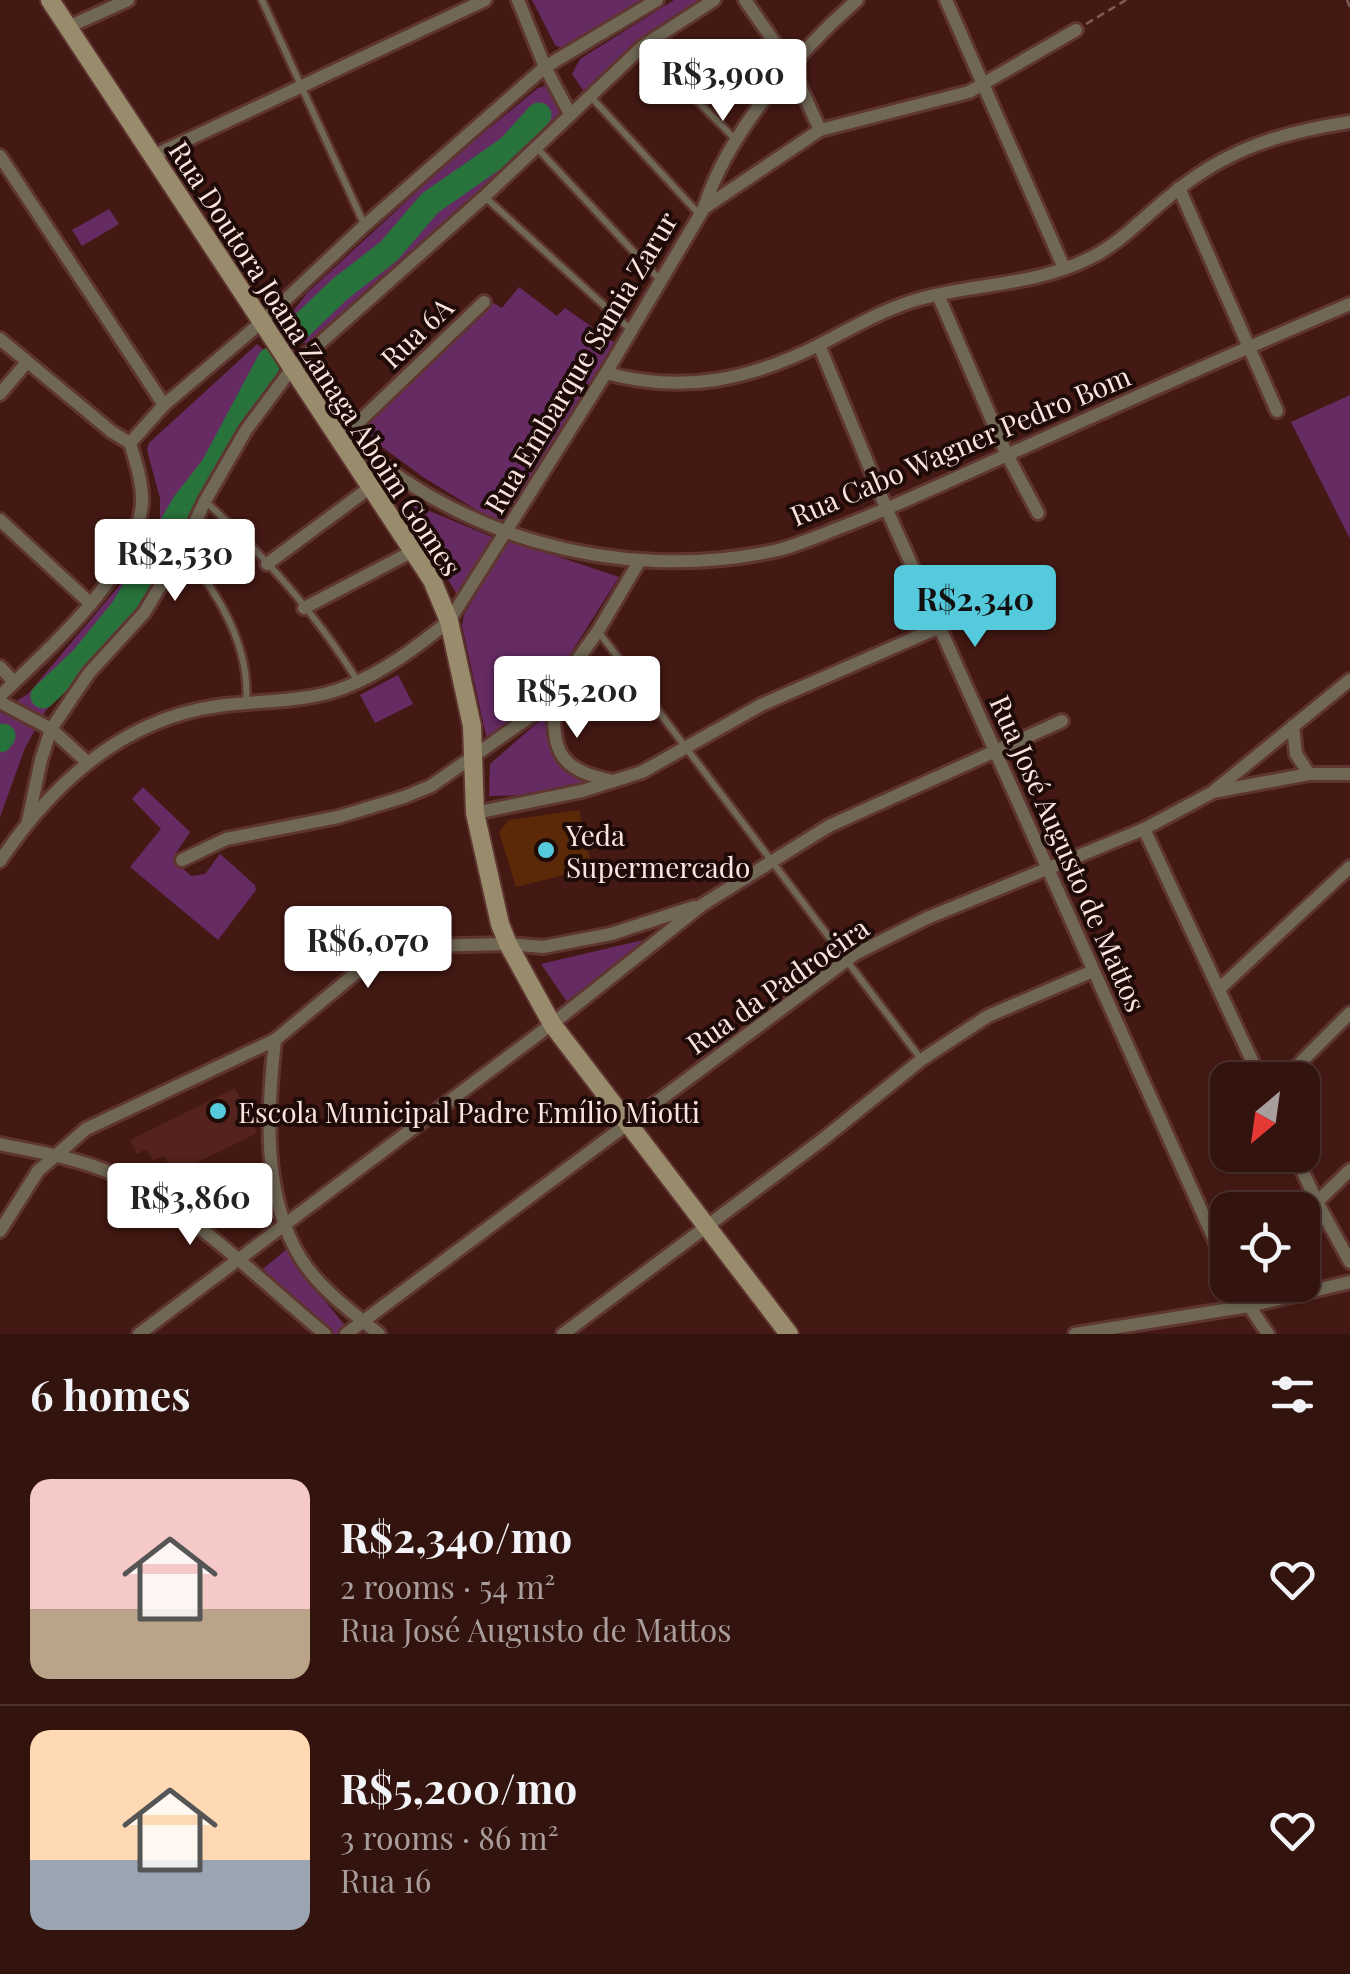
<!DOCTYPE html>
<html lang="en">
<head>
<meta charset="utf-8">
<style>
	body { margin:0; font-family:"Playfair Display",serif; background:#3b1c17; color:#f1f3f6; height:100vh; display:flex; flex-direction:column; font-size:38px; white-space:nowrap }
	* { box-sizing:border-box; margin:0 }
	p { font-size:32px; color:#a99e9e }
	.icon { flex:none; width:55px; height:55px; fill:none; stroke:currentColor; stroke-width:2; stroke-linecap:round; stroke-linejoin:round }
	.map { position:relative; height:1334px; overflow:hidden }
	.drawer { display:flex; flex-direction:column; background:#33130e; flex:1 }
	.drawer>* { flex:none }
	.needle { width:65px; rotate:209deg }
	.buttons { position:absolute; left:1210px; top:1062px; display:grid; gap:20px }
	.buttons a { display:grid; place-items:center; width:110px; height:110px; border-radius:20px; background:#33130e; box-shadow:0 2px 8px #0004,0 0 0 2px #4e322e; font-size:50px }
	.price { position:absolute; translate:-50% -85px; padding:0 22px; border-radius:10px; background:#fff; color:#222; font-size:32px; line-height:65px; filter:drop-shadow(0 2px 5px #0008) }
	.price::after { content:''; position:absolute; left:50%; top:60px; width:30px; height:22px; margin-left:-15px; background:inherit; clip-path:polygon(0 0,100% 0,50% 100%) }
	.price.current { background:#54cadc; color:#111 }
	ul { padding:0; list-style:none }
	li { display:flex; align-items:center; gap:30px; height:250px; padding:0 30px }
	li+li { border-top:2px solid #4e322e }
	li span { display:grid; place-items:center; flex:none; width:280px; height:200px; border-radius:20px; color:#555 }
	li>.icon { margin-inline-start:auto }
	span .icon { width:120px; height:120px; fill:#fffc; stroke-width:1 }
	li b { font-size:42px }
	h2 { display:flex; justify-content:space-between; align-items:center; height:120px; padding:0 30px; font-size:42px }
	.map>svg:first-child { display:block }
	.built { fill:#55231d }
	.green { fill:#672b64 }
	.lines { fill:none; stroke-linecap:round; stroke-linejoin:round }
	.river { stroke:#28723c; stroke-width:25 }
	.building { fill:#5b2908 }
	.lane-casing { stroke:#5e3530; stroke-width:11 }
	.street-casing { stroke:#5e3530; stroke-width:18 }
	.secondary-casing { stroke:#5e3530; stroke-width:22 }
	.path { stroke:#815d57; stroke-width:2.5; stroke-dasharray:8 5; stroke-linecap:butt }
	.lane { stroke:#706855; stroke-width:6 }
	.street { stroke:#706855; stroke-width:12 }
	.secondary { stroke:#998c6d; stroke-width:18 }
	.poi-dot { fill:#54cadc; stroke:#1e0b08; stroke-width:4 }
	.labels { text-anchor:middle; dominant-baseline:central; stroke-width:8; stroke-linejoin:round; paint-order:stroke }
	.street-label { font-size:28px; fill:#fbe3df; stroke:#1e0b08 }
	.poi-label { font-size:28px; fill:#fbe3df; stroke:#1e0b08; text-anchor:start }
</style>
</head>
<body>
<div class="map">
<svg width="1350" height="1334" viewBox="0 0 1350 1334">
	<rect width="100%" height="100%" fill="#441913"/>
	<polygon class="built" points="235,1088 257,1133 174,1174 164,1156 153,1161 146,1149 137,1154 130,1140"/>
	<g class="green">
		<polygon points="532,0 642,0 561,48 555,45"/>
		<polygon points="674,0 705,0 593,87 583,90 572,74 580,59"/>
		<polygon points="545,86 553,91 562,114 558,121 416,250 307,343 298,342 289,330 288,318 307,293 452,159 538,88"/>
		<polygon points="109,209 119,224 82,246 72,230"/>
		<polygon points="519,287 557,316 565,308 619,346 506,528 423,477 351,424 483,297 502,308"/>
		<polygon points="257,344 277,362 280,375 237,432 143,603 46,710 25,748 0,817 0,711 28,694 118,587 160,527 160,498 147,450 149,443"/>
		<polygon points="1350,395 1350,539 1291,422"/>
		<polygon points="415,505 497,539 459,598 408,513"/>
		<polygon points="511,541 619,577 548,689 500,739 487,740 462,626 464,615 507,543"/>
		<polygon points="398,675 413,704 375,723 360,695"/>
		<path d="M546 715C552 760 557 758 592 784L532 795 489 796 490 764Z"/>
		<polygon points="143,787 190,832 174,856 177,863 191,876 205,874 220,854 255,885 256,890 218,940 130,867 161,829 132,799"/>
		<polygon points="643,940 572,1009 541,964"/>
		<polygon points="288,1248 307,1279 347,1328 339,1334 332,1334 263,1269"/>
	</g>
	<g class="lines">
		<g class="river">
			<polyline points="296,331 340,289 389,251 430,203 509,148 539,115"/>
			<polyline points="43,696 84,657 123,609 184,504 213,467 270,360"/>
			<polyline points="0,740 3,736"/>
		</g>
	</g>
	<g class="building">
		<polygon points="579,810 592,868 516,887 499,832 509,820"/>
		<polygon points="241,1169 257,1200 211,1224 192,1195"/>
	</g>
	<g class="lines">
		<g class="lane-casing">
			<g id="lane">
				<polyline points="262,0 364,224"/>
				<polyline points="643,46 736,140"/>
				<polyline points="591,97 699,214"/>
				<polyline points="537,148 659,279"/>
				<polyline points="485,197 631,330"/>
				<path d="M205 501C262 553 316 614 357 680"/>
				<path d="M184 552C218 592 251 648 246 703"/>
				<polyline points="598,631 921,1059"/>
			</g>
		</g>
		<g class="street-casing">
			<g id="street">
				<polyline points="518,0 545,67 570,114"/>
				<polyline points="745,0 791,66 820,130"/>
				<polyline points="946,0 1064,268"/>
				<polyline points="68,27 128,0"/>
				<polyline points="0,156 164,405"/>
				<polyline points="153,156 485,0"/>
				<polyline points="1179,188 1277,411"/>
				<path d="M704 208C727 133 799 51 857 0"/>
				<polyline points="938,295 1007,455 1038,513"/>
				<path d="M0 339 112 432 130 443C136 463 143 483 142 504 135 575 48 649 0 696"/>
				<polyline points="819,345 887,510 1228,1270"/>
				<path d="M606 373C683 394 749 380 819 345 854 327 885 308 923 298 980 283 1038 285 1092 257 1120 243 1145 216 1170 196 1226 149 1279 133 1350 122"/>
				<polyline points="0,394 27,362"/>
				<path d="M336 424C448 537 619 584 774 551 796 546 818 536 839 528 902 504 963 474 1025 447 1133 398 1241 350 1350 304"/>
				<polyline points="342,438 484,302"/>
				<polyline points="130,443 164,405 263,321 364,226 545,67 657,0"/>
				<polyline points="0,520 91,604"/>
				<polyline points="267,564 372,486"/>
				<polyline points="304,608 415,550"/>
				<polyline points="0,667 14,682"/>
				<path d="M555 691C552 747 553 769 613 781"/>
				<polyline points="0,702 51,729 87,762"/>
				<polyline points="1293,726 1296,754 1309,774"/>
				<polyline points="1214,791 1350,680"/>
				<polyline points="475,813 582,791 642,772 761,705 942,626"/>
				<polyline points="28,821 41,760 51,729 89,673 144,613 182,550 205,501 246,430 293,367 484,197 643,46 714,0"/>
				<polyline points="1144,829 1261,1080"/>
				<polyline points="182,860 226,839 338,817 404,797 431,786 528,718 555,691 598,631 640,560"/>
				<path d="M0 861C52 784 122 719 218 706 260 700 306 703 346 687 385 671 417 647 449 621L606 373 704 208 820 130 969 92 1076 30"/>
				<polyline points="1219,989 1350,867"/>
				<path d="M275 1040C267 1112 262 1195 301 1259 321 1290 351 1311 379 1334"/>
				<polyline points="1283,1080 1350,1013"/>
				<path d="M0 1144C37 1152 77 1158 111 1173 192 1210 257 1278 325 1334"/>
				<polyline points="1295,1155 1317,1202 1350,1262"/>
				<polyline points="1317,1202 1350,1170"/>
				<polyline points="0,1231 38,1171 86,1129 275,1040 356,973 389,958 423,946 508,944 543,947 611,934 694,907"/>
				<polyline points="1235,1285 1268,1334"/>
				<polyline points="139,1334 552,1024 702,905 829,826 1062,721"/>
				<polyline points="346,1334 855,954 927,918 1144,829 1213,792 1309,774 1350,774"/>
				<polyline points="563,1334 822,1140 921,1060 988,1016 1093,971"/>
				<polyline points="1075,1334 1249,1306 1350,1282"/>
			</g>
		</g>
		<g class="secondary-casing">
			<polyline id="secondary" points="50,0 432,580 449,621 472,726 475,813 500,924 508,944 552,1024 789,1334"/>
		</g>
		<g class="path">
			<polyline points="1347,0 1350,7"/>
			<polyline points="1086,24 1126,0"/>
		</g>
		<use href="#lane" class="lane"/>
		<use href="#street" class="street"/>
		<use href="#secondary" class="secondary"/>
	</g>
	<g class="poi-dot">
		<circle cx="546" cy="850" r="10"/>
		<circle cx="218" cy="1111" r="10"/>
	</g>
	<g class="labels">
		<g class="street-label">
			<text transform="translate(416 332) rotate(-44)">Rua 6A</text>
			<text transform="translate(316 358) rotate(57)">Rua Doutora Joana Zanaga Aboim Gomes</text>
			<text transform="translate(580 362) rotate(-59)">Rua Embarque Samia Zarur</text>
			<text transform="translate(960 445) rotate(-23)">Rua Cabo Wagner Pedro Bom</text>
			<text transform="translate(1069 853) rotate(66)">Rua José Augusto de Mattos</text>
			<text transform="translate(777 985) rotate(-35)">Rua da Padroeira</text>
		</g>
		<g class="poi-label">
			<text x="566" y="834">Yeda<tspan x="566" dy="32">Supermercado</tspan></text>
			<text x="238" y="1111">Escola Municipal Padre Emílio Miotti</text>
		</g>
	</g>
</svg>
<div class="buttons">
<a><svg class="needle" viewBox="-14 -14 28 28"><path d="M0-13l5 13h-10z" fill="#e53935"/><path d="M0 13l5-13h-10z" fill="#a99e9e"/></svg></a>
<a><svg class="icon" aria-label="locate" viewBox="0 0 24 24"><circle cx="12" cy="12" r="6"/><path d="M12 2v4M12 18v4M2 12h4M18 12h4"/></svg></a>
</div>
<b class="price" style="left:723px;top:124px">R$3,900</b>
<b class="price" style="left:175px;top:604px">R$2,530</b>
<b class="price current" style="left:975px;top:650px">R$2,340</b>
<b class="price" style="left:577px;top:741px">R$5,200</b>
<b class="price" style="left:368px;top:991px">R$6,070</b>
<b class="price" style="left:190px;top:1248px">R$3,860</b>
</div>
<section class="drawer">
<h2>6 homes<svg class="icon" aria-label="filters" viewBox="0 0 24 24"><path d="M4 7h16M4 17h16"/><circle cx="9" cy="7" r="2"/><circle cx="15" cy="17" r="2"/></svg></h2>
<ul>
<li><span style="background:linear-gradient(#f6c9c9 65%,#b9a48a 0)"><svg class="icon" aria-label="home" viewBox="0 0 24 24"><path d="M3 11l9-7 9 7M6 9v11h12V9"/></svg></span><div><b>R$2,340/mo</b><p>2 rooms · 54 m²</p><p>Rua José Augusto de Mattos</p></div><svg class="icon" aria-label="heart" viewBox="0 0 24 24"><path d="M12 20l-8-8c-3-5 5-10 8-4 3-6 11-1 8 4z"/></svg></li>
<li><span style="background:linear-gradient(#ffd9b3 65%,#9aa5b1 0)"><svg class="icon" aria-label="home" viewBox="0 0 24 24"><path d="M3 11l9-7 9 7M6 9v11h12V9"/></svg></span><div><b>R$5,200/mo</b><p>3 rooms · 86 m²</p><p>Rua 16</p></div><svg class="icon" aria-label="heart" viewBox="0 0 24 24"><path d="M12 20l-8-8c-3-5 5-10 8-4 3-6 11-1 8 4z"/></svg></li>
</ul>
</section>
</body>
</html>
